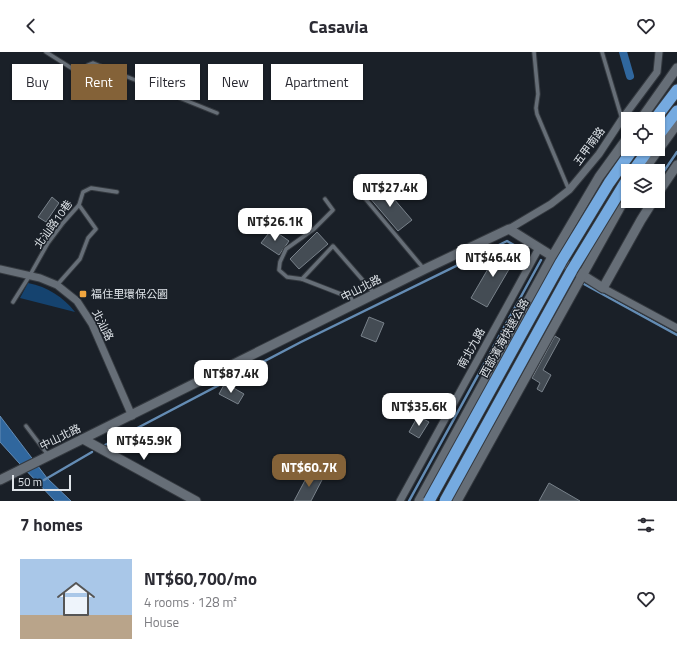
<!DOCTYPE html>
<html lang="en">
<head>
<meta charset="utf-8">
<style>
	body { margin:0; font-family:"Titillium Web","Noto Sans TC",sans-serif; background:#f7f7f7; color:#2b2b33; height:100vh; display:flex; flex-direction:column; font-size:15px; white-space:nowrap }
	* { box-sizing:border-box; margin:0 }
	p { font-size:13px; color:#7c7c81 }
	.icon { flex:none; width:22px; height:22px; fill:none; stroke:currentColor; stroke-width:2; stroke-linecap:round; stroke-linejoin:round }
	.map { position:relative; height:449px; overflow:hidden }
	.drawer { display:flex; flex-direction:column; background:#fff; flex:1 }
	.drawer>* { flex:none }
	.hud { position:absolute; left:12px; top:12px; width:400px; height:36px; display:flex; gap:8px }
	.tools { position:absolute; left:621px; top:60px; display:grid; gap:8px }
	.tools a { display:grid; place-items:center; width:44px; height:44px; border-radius:0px; background:#fff; box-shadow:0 1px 3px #0004; font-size:20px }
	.scale { position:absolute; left:12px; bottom:10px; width:59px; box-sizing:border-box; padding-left:4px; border:2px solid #dfe4e9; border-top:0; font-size:11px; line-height:14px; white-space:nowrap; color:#dfe4e9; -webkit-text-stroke:3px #1a2028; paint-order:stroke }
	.price { position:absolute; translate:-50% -34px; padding:0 9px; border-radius:8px; background:#fff; color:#222; font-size:13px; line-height:26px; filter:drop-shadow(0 1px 2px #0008) }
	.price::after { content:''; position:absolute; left:50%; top:24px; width:12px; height:9px; margin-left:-6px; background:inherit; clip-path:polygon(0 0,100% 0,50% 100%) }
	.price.active { background:#846238; color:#fff }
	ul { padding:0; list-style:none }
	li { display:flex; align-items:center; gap:12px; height:100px; padding:0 20px }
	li+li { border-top:1px solid #e1e1e2 }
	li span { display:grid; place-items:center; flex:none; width:112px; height:80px; border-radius:0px; color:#555 }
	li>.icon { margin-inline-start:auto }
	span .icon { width:48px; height:48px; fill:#fffc; stroke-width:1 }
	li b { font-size:17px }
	h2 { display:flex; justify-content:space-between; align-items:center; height:48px; padding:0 20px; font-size:17px }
	.tag { padding:0 14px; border-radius:0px; background:#fff; box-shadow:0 1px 3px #0004; font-size:14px; line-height:36px }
	.tag.active { background:#846238; color:#fff }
	header { display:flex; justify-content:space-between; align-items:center; height:52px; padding:0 20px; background:#fff; font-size:18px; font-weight:700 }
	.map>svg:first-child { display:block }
	.green { fill:#15436f }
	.water { fill:#30679e; stroke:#648cb4 }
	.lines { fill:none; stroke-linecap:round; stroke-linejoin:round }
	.stream { stroke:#648cb4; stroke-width:2.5 }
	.canal { stroke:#30679e; stroke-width:8 }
	.building { fill:#444c54; stroke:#79828b }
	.service-casing { stroke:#353a40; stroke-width:5.5 }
	.minor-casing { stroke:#353a40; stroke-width:9 }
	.tertiary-casing { stroke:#353a40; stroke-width:11 }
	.trunk-casing { stroke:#353a40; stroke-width:13 }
	.service { stroke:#666e77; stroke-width:3.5 }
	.minor { stroke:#666e77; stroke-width:7 }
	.tertiary { stroke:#666e77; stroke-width:9 }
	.trunk { stroke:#75aae0; stroke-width:11 }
	.trunk-bridge-casing { stroke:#353a40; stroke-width:13; stroke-linecap:butt }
	.trunk-bridge { stroke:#75aae0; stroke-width:11 }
	.poi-dot { fill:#f1a63f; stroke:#1a2028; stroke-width:1.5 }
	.labels { text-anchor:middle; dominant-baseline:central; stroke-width:3; stroke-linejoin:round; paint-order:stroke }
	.street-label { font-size:11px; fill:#dfe4e9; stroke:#1a2028 }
	.poi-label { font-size:11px; fill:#dfe4e9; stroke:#1a2028; text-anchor:start }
</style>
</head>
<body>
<header><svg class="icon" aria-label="back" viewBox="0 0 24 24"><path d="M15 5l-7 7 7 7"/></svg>Casavia<svg class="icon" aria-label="heart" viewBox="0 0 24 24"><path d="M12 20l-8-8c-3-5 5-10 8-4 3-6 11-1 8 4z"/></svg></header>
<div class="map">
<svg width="677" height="449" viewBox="0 0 677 449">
	<rect width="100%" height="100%" fill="#1a2028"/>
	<path class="green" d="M28 231C48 235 63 245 75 260L20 246Z"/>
	<polygon class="water" points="0,364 47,426 71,449 55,449 19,411 0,390"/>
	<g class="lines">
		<g class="stream">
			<polyline points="658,128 677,100"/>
			<polyline points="584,232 677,283"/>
			<polyline points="105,393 301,290 507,189 528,201"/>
			<polyline points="44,428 92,400"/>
			<polyline points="409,449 541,208"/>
		</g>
		<polyline class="canal" points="623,0 630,24"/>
	</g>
	<g class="building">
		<polygon points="382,133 412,168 398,179 369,145"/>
		<polygon points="52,145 59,151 46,170 38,165"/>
		<polygon points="272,177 289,189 279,203 261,191"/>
		<polygon points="317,180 328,192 299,217 290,207"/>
		<polygon points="499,198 515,207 487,255 471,246"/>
		<polygon points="369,265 384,271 376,290 361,284"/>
		<polygon points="555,284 560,287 543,318 551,323 542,340 537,337 540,331 532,326"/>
		<polygon points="225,331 244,342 238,352 219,342"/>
		<polygon points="418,364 429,370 419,386 409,380"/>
		<polygon points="310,419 323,426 311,449 294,449"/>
		<polygon points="549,431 580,449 539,449"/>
	</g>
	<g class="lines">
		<g class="service-casing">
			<g id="service">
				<polyline points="46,0 76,19 82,20 88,13 93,11 217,61"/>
				<polyline points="534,0 538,42 536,56 537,62 569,138"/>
				<polyline points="602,0 622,67"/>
				<polyline points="358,138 424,217"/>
				<polyline points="325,147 333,158 314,177 286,197 280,210 279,218 287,225 302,227 351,246 354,252"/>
				<polyline points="302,227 333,194 374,241"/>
				<polyline points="57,233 80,207 88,186 96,177 79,153"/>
				<polyline points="13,250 30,223 48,191 63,171 79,153 83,140 91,136 117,140"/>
				<polyline points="26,374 48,403"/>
			</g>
		</g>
		<g class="minor-casing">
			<g id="minor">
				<polyline points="509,177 551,152 569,138 599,102 622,67 657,20 659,0"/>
				<polyline points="0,217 40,226 57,233 77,249 92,272 132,364"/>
				<polyline points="603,236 677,276"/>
				<polyline points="400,449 539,196"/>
			</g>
		</g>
		<g class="tertiary-casing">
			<g id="tertiary">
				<polyline points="641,67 677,16"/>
				<polyline points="643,119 677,72"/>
				<polyline points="658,141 677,113"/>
				<polyline points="83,387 196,449"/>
				<polyline points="0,428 425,217 509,177 603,236 641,168 653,149"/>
				<polyline points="419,449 552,205 599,125 628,85"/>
				<polyline points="457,449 628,141"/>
			</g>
		</g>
		<g class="trunk-casing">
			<g id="trunk">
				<polyline points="655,67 677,38"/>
				<polyline points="658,84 677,59"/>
				<polyline points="633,119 649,97"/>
			</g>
		</g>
		<use href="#service" class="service"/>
		<use href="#minor" class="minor"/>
		<use href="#tertiary" class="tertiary"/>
		<use href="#trunk" class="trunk"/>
		<g class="trunk-bridge-casing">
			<g id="trunk-bridge">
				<polyline points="429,449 561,210 609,131 633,97"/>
				<polyline points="445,449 572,218 628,126"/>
			</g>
		</g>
		<use href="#trunk-bridge" class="trunk-bridge"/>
	</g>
	<rect class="poi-dot" x="79" y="238" width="8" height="8" rx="2"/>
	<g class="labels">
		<g class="street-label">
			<text transform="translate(589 94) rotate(-54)">五甲南路</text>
			<text transform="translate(53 172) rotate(-54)">北汕路10巷</text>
			<text transform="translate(361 236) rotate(-27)">中山北路</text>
			<text transform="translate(103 273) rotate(63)">北汕路</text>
			<text transform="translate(504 286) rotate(-61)">西部濱海快速公路</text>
			<text transform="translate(471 296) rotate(-61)">南北九路</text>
			<text transform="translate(60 385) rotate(-26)">中山北路</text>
		</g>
		<g class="poi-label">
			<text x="91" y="242">福住里環保公園</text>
		</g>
	</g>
</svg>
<div class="tools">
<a><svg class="icon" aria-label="locate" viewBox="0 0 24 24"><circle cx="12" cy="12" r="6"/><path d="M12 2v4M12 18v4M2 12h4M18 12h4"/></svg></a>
<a><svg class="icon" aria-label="layers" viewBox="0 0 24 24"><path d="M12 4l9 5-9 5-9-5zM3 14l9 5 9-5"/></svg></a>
</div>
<div class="scale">50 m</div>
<b class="price" style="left:390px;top:156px">NT$27.4K</b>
<b class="price" style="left:275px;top:190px">NT$26.1K</b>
<b class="price" style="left:493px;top:226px">NT$46.4K</b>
<b class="price" style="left:231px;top:342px">NT$87.4K</b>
<b class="price" style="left:419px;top:375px">NT$35.6K</b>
<b class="price" style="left:144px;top:409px">NT$45.9K</b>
<b class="price active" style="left:309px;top:436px">NT$60.7K</b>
<div class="hud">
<a class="tag">Buy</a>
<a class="tag active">Rent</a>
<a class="tag">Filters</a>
<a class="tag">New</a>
<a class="tag">Apartment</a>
</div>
</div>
<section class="drawer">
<h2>7 homes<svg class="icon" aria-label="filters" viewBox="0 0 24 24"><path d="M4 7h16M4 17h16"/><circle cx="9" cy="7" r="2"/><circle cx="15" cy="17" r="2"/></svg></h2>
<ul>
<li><span style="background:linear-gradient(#a9c7e8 70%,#b9a48a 0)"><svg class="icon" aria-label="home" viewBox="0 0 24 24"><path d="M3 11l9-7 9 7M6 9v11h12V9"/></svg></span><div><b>NT$60,700/mo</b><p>4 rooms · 128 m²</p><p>House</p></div><svg class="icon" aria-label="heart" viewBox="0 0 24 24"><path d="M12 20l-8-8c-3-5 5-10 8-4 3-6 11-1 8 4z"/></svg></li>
</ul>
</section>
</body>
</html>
